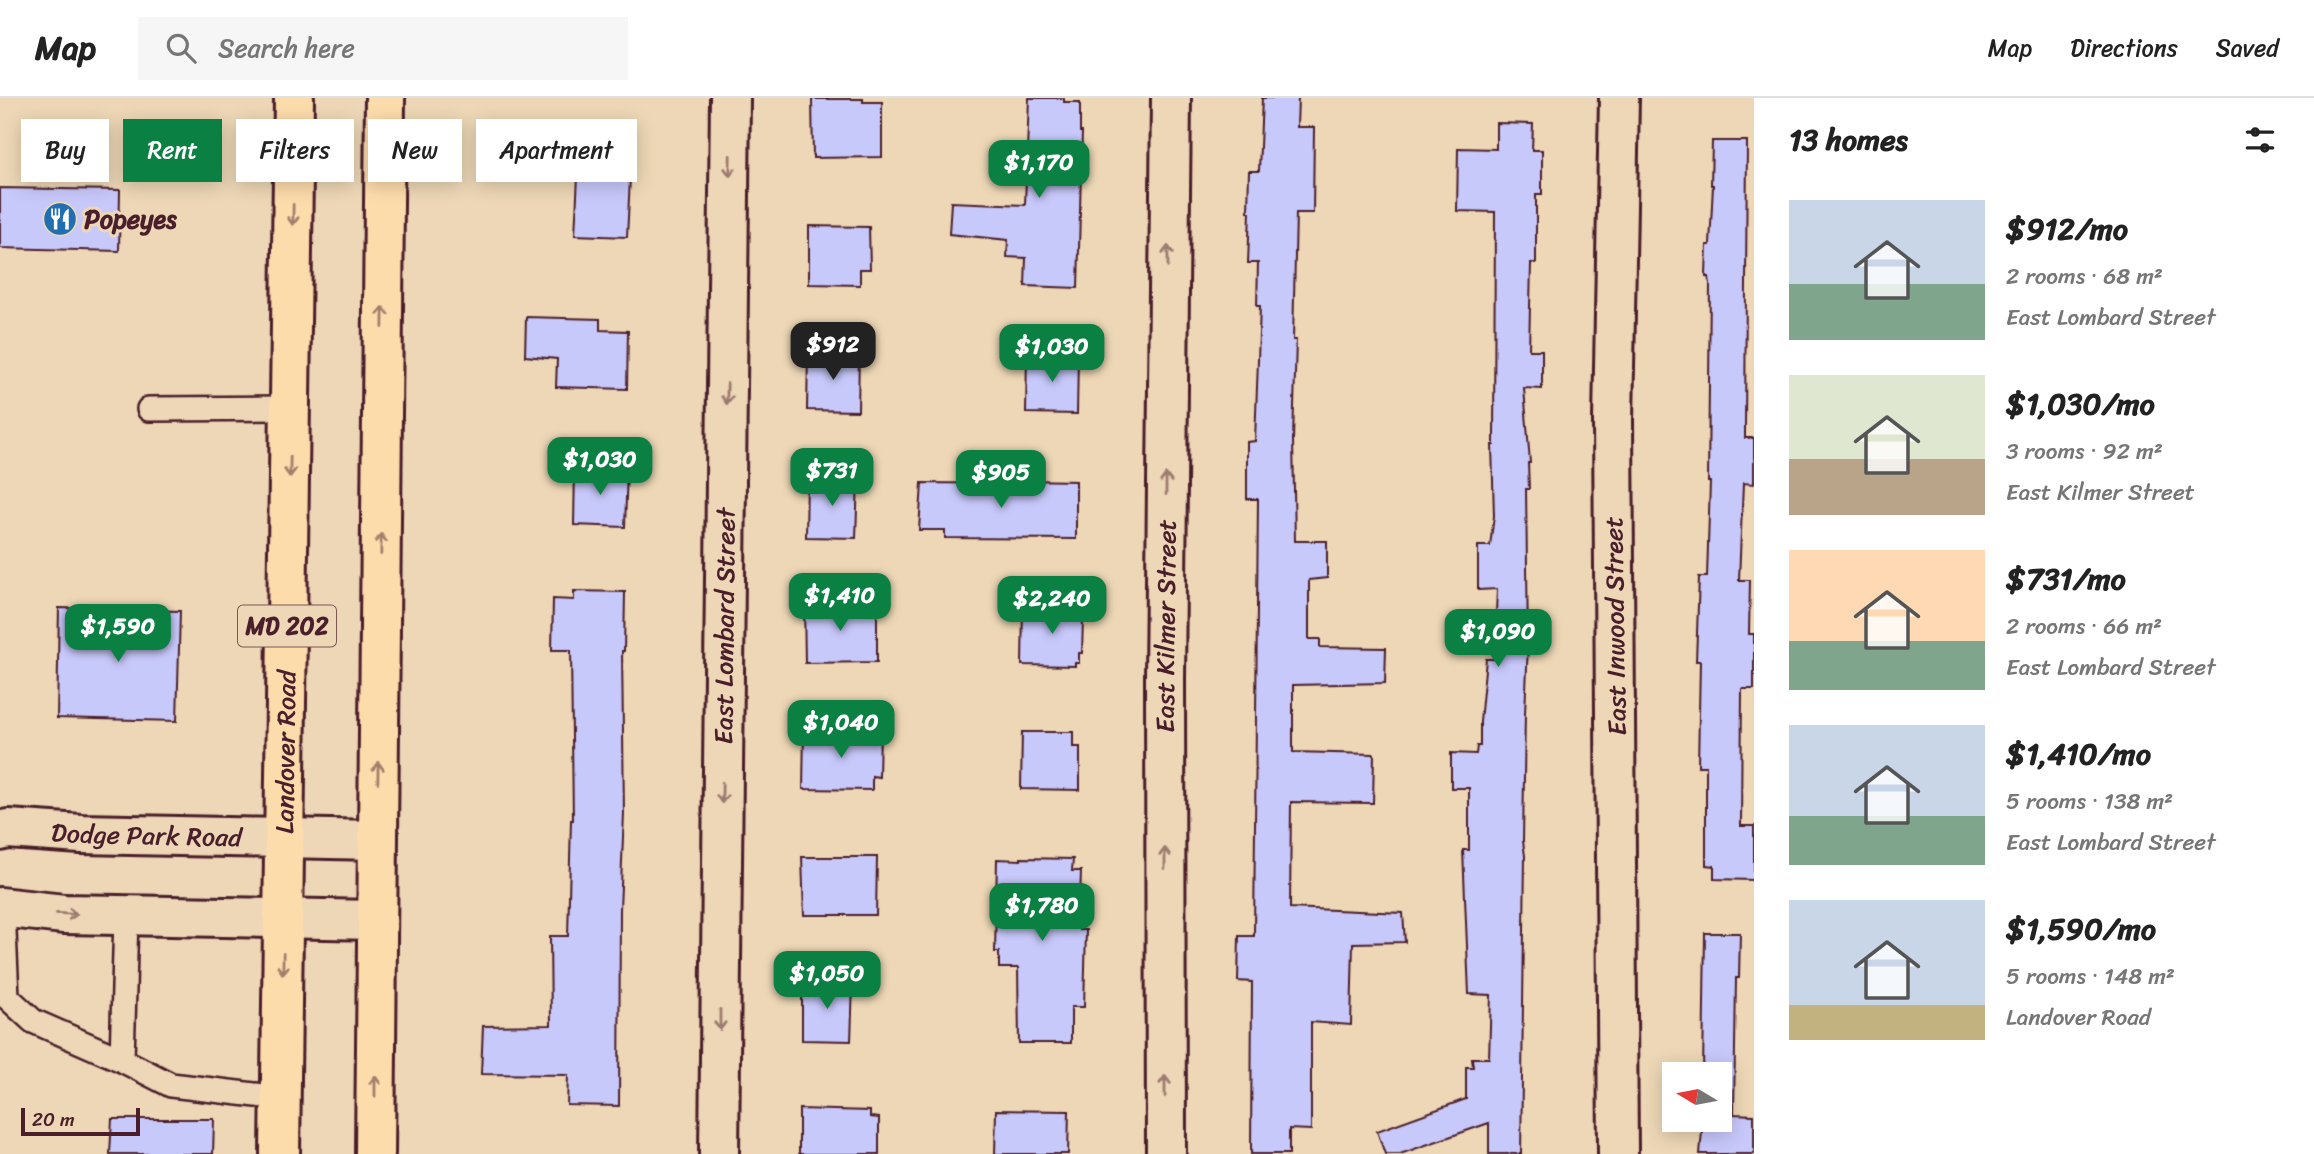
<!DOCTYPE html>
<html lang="en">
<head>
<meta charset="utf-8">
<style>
	body { margin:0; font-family:Sriracha,sans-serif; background:#f6f6f6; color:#222; height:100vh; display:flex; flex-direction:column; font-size:26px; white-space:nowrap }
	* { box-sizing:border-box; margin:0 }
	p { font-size:23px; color:#767676 }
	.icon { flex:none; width:38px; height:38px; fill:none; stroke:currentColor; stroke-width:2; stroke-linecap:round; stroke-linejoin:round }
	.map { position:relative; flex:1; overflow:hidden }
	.sheet { display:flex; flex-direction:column; background:#fff; width:560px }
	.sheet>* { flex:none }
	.banner { position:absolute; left:21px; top:21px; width:665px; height:63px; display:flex; gap:14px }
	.needle { width:46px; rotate:280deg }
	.tools { position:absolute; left:1662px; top:964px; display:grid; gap:14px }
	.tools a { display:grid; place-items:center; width:70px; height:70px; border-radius:0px; background:#fff; box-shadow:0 4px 18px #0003; font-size:35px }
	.scale { position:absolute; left:21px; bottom:18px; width:119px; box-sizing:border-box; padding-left:7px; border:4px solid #4a1f2b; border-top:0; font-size:19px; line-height:24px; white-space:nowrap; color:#4a1f2b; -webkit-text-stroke:5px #edd7b6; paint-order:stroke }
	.price { position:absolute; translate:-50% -60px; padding:0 16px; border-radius:14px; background:#0b8043; color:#fff; font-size:23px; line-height:46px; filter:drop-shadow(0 2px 4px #0008) }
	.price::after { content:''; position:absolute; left:50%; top:42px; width:21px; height:16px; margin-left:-10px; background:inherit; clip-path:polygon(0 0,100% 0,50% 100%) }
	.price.on { background:#222; color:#fff }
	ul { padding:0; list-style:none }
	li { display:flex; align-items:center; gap:21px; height:175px; padding:0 35px }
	li span { display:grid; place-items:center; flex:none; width:196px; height:140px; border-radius:0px; color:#555 }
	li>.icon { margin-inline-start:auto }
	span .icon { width:84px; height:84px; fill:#fffc; stroke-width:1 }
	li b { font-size:30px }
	h2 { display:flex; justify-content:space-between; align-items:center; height:84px; padding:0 35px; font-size:30px }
	.chip { padding:0 24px; border-radius:0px; background:#fff; box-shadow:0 4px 18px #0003; font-size:24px; line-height:63px }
	.chip.on { background:#0b8043; color:#fff }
	header { display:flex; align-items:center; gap:42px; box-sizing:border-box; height:98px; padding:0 35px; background:#fff; border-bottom:2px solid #e0e0e0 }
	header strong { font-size:33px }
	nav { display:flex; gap:38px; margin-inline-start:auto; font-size:24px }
	.search { width:490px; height:63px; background:#f6f6f6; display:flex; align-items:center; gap:18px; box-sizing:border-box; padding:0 24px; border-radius:0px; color:#767676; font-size:26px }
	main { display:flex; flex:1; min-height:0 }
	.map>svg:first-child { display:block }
	.building { fill:#c8c9fb; stroke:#4a1f2b; stroke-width:2 }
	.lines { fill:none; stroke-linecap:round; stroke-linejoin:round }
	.service-casing { stroke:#4a1f2b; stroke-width:28 }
	.minor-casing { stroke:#4a1f2b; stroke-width:44 }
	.primary-casing { stroke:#4a1f2b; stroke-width:44 }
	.service { stroke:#edd7b6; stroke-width:23 }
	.minor { stroke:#edd7b6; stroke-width:38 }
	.primary { stroke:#fddcac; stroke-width:38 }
	.oneway { stroke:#9c7b70 }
	.oneway2 { stroke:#a47e6c }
	.labels { text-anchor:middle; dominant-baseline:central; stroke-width:6; stroke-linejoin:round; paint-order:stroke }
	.shield { fill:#edd7b6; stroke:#7b5655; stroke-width:2 }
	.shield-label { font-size:24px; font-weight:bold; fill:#4a1f2b }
	.poi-label { font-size:26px; font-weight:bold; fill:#4a1f2b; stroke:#edd7b6; text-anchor:start }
	.street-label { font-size:26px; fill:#4a1f2b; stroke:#edd7b6 }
</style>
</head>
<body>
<header>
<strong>Map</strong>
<div class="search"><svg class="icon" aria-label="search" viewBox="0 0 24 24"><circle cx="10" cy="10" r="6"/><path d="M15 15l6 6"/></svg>Search here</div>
<nav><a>Map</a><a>Directions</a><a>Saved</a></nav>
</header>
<main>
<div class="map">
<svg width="1754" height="1056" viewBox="0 0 1754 1056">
	<rect width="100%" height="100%" fill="#edd7b6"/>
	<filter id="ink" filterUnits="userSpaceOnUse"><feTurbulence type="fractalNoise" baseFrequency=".0143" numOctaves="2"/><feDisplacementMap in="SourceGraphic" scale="14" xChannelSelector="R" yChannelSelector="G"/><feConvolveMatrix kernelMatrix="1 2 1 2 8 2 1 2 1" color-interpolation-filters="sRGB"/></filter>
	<g filter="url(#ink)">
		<g class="building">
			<polygon points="1029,0 1064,0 1064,4 1080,4 1080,34 1082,34 1078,190 1025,188 1026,160 1007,159 1008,142 949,136 951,104 1025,107"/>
			<polygon points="1262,0 1298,0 1297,29 1314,29 1313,115 1296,115 1293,242 1296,242 1293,342 1295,443 1327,443 1327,480 1309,482 1309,541 1320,541 1320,549 1386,550 1385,585 1293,587 1293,654 1374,656 1373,705 1291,704 1290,810 1403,815 1405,844 1353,845 1351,927 1311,924 1311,1032 1289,1031 1289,1056 1251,1056 1252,884 1238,883 1239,838 1254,838 1258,401 1247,401 1247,344 1255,343 1260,208 1257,208 1258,165 1248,165 1250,114 1248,114 1249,73 1259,73"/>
			<polygon points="812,1 863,1 863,4 882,4 882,59 813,60"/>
			<polygon points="1496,25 1533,26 1532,52 1542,52 1542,96 1536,96 1536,165 1531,165 1529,252 1542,252 1542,291 1524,290 1530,365 1528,365 1529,391 1526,391 1528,546 1525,615 1523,743 1525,758 1521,1056 1489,1056 1489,1025 1400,1056 1385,1056 1377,1033 1466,1001 1466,969 1473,969 1472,960 1489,960 1491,897 1469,896 1463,752 1469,752 1469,690 1451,690 1451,655 1476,656 1477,648 1480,648 1480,624 1486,561 1494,561 1497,491 1478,492 1478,448 1490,448 1494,418 1492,347 1494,347 1495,114 1457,113 1458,50 1496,51"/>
			<polygon points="1712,43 1747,43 1745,328 1745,340 1754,340 1754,386 1743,385 1739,482 1750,482 1749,536 1754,536 1754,591 1742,591 1741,728 1754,728 1754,782 1714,781 1714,768 1706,767 1706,668 1698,668 1700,563 1696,563 1699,479 1707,479 1710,384 1708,384 1710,186 1709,179 1706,179 1707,147 1710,147 1713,87 1711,87"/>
			<polygon points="578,78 630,80 627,139 575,137"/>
			<polygon points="0,90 120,92 119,153 0,150"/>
			<polygon points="809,128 869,129 870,171 860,171 860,187 809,186"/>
			<polygon points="526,219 600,221 600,232 628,233 627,291 556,289 557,261 525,258"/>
			<polygon points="808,254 859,255 858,313 807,312"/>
			<polygon points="1027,256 1078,258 1077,316 1026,315"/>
			<polygon points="575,369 627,370 625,429 574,427"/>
			<polygon points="807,380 858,381 856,440 806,439"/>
			<polygon points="1025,382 1076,383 1076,441 945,440 945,432 919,432 922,385 1025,386"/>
			<polygon points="574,493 625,494 624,553 622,553 624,715 620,812 619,1008 567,1007 568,977 481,976 483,928 551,927 550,838 568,838 571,722 573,722 571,552 552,552 553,501 574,502"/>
			<polygon points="857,504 857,508 877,508 877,564 805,565 804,505"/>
			<polygon points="1023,509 1075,509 1075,513 1080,512 1080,521 1083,521 1082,555 1079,555 1079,565 1075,565 1075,568 1022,567"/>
			<polygon points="59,510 180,513 177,623 57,620"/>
			<polygon points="804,632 880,633 879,679 872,678 872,692 803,691"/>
			<polygon points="1022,634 1073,634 1073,649 1080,649 1080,692 1021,691"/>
			<polygon points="802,759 877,759 876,817 804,817"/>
			<polygon points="1021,760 1073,761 1072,773 1081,773 1079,832 1086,832 1084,909 1071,909 1071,945 1019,945 1018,870 999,870 999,854 995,854 997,761 1021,762"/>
			<polygon points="1705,835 1740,835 1739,880 1736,880 1734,1016 1754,1017 1754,1056 1700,1056 1703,1022 1720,1022 1720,976 1703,976"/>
			<polygon points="802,883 853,885 851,943 802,942"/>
			<polygon points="799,1011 870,1013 870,1019 879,1020 879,1056 799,1056"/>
			<polygon points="996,1012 1069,1013 1068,1056 995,1056"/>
			<polygon points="112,1021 214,1021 213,1056 110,1056"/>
		</g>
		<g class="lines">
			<g class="service-casing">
				<g id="service">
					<polyline points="149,311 290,310"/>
					<polyline points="3,811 7,899 33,923 122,962"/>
					<polyline points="126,818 122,962 171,987 281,1000"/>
				</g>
			</g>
			<g class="minor-casing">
				<g id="minor">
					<path id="s1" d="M0 733 8 731 81 736 377 742"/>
					<polyline points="0,809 64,816 377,822"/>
					<path id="s2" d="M719 1056 730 0"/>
					<path id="s3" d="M1166 1056 1165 581 1171 0"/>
					<polyline points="1618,1056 1613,323 1619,0"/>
				</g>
			</g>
			<g class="primary-casing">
				<g id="primary">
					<path id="s4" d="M280 1056 294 0"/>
					<polyline points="375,1056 385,0"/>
				</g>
			</g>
			<use href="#service" class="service"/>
			<use href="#minor" class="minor"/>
			<use href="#primary" class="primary"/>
		</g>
		<defs><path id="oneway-shaft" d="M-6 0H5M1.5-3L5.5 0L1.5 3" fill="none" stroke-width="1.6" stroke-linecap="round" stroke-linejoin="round" transform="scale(1.75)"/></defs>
		<g class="oneway">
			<use href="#oneway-shaft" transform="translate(730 68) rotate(91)"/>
			<use href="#oneway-shaft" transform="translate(1168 158) rotate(-90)"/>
			<use href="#oneway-shaft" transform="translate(727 296) rotate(91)"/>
			<use href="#oneway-shaft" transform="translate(1166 386) rotate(-90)"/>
			<use href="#oneway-shaft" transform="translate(722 695) rotate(91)"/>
			<use href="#oneway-shaft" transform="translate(1165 760) rotate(-90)"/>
			<use href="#oneway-shaft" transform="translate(67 816) rotate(3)"/>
			<use href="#oneway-shaft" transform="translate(720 922) rotate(90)"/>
			<use href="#oneway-shaft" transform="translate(1165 988) rotate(-90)"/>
		</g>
		<g class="oneway2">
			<use href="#oneway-shaft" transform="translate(293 117) rotate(91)"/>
			<use href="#oneway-shaft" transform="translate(383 219) rotate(-89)"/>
			<use href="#oneway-shaft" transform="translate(290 369) rotate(91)"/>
			<use href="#oneway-shaft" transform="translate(381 446) rotate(-89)"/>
			<use href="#oneway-shaft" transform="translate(378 674) rotate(-89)"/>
			<use href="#oneway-shaft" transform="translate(283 866) rotate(91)"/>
			<use href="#oneway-shaft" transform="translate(375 988) rotate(-90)"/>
		</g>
	</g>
	<defs>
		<g id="restaurant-disc" transform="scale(1.75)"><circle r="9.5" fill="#1f6fb2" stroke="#edd7b6"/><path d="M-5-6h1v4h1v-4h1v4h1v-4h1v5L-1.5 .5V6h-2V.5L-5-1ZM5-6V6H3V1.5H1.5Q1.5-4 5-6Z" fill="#fff"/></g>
	</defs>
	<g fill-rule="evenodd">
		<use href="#restaurant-disc" x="60" y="121"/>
	</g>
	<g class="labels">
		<rect class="shield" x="238" y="507.5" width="98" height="41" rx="5"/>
		<g class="shield-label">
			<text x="287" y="528">MD 202</text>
		</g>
		<g class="poi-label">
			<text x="84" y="121">Popeyes</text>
		</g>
		<g class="street-label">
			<text stroke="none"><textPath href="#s2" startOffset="528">East Lombard Street</textPath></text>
			<text stroke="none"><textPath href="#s3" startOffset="528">East Kilmer Street</textPath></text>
			<text transform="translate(1615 528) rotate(-91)">East Inwood Street</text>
			<text stroke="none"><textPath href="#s4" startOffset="402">Landover Road</textPath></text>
			<text stroke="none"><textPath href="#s1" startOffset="147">Dodge Park Road</textPath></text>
		</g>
	</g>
</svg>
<div class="tools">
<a><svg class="needle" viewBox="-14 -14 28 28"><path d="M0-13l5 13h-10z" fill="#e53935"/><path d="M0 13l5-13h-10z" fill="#767676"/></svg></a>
</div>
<div class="scale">20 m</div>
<b class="price" style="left:1039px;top:102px">$1,170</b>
<b class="price on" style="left:833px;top:284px">$912</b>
<b class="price" style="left:1052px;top:286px">$1,030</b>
<b class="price" style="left:600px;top:399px">$1,030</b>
<b class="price" style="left:832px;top:410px">$731</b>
<b class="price" style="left:1001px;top:412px">$905</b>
<b class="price" style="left:840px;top:535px">$1,410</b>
<b class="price" style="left:1052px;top:538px">$2,240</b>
<b class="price" style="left:118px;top:566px">$1,590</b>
<b class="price" style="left:1498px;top:571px">$1,090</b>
<b class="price" style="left:841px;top:662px">$1,040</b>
<b class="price" style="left:1042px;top:845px">$1,780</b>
<b class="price" style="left:827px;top:913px">$1,050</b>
<div class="banner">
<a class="chip">Buy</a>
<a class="chip on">Rent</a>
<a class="chip">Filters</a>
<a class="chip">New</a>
<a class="chip">Apartment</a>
</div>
</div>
<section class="sheet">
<h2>13 homes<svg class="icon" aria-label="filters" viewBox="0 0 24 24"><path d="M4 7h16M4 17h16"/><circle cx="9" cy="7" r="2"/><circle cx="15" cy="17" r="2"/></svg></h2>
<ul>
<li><span style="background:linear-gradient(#c9d6e8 60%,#7fa58c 0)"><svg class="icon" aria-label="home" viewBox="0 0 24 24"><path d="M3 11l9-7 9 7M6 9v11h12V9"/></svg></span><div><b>$912/mo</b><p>2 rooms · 68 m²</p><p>East Lombard Street</p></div></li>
<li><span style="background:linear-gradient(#dfe7d0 60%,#b9a48a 0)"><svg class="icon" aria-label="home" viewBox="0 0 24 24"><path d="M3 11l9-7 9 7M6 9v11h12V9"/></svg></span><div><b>$1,030/mo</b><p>3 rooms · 92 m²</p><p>East Kilmer Street</p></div></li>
<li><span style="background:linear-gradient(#ffd9b3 65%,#7fa58c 0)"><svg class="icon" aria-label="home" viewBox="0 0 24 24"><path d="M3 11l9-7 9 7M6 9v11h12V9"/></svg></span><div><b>$731/mo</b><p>2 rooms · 66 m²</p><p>East Lombard Street</p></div></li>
<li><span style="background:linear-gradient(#c9d6e8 65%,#7fa58c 0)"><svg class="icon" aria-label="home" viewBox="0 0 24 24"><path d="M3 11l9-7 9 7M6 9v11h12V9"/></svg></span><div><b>$1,410/mo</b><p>5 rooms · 138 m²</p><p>East Lombard Street</p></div></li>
<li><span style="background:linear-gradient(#c9d6e8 75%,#c2b280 0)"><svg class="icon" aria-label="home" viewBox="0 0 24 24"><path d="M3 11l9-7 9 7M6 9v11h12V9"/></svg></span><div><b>$1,590/mo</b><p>5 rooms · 148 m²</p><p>Landover Road</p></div></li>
</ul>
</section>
</main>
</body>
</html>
